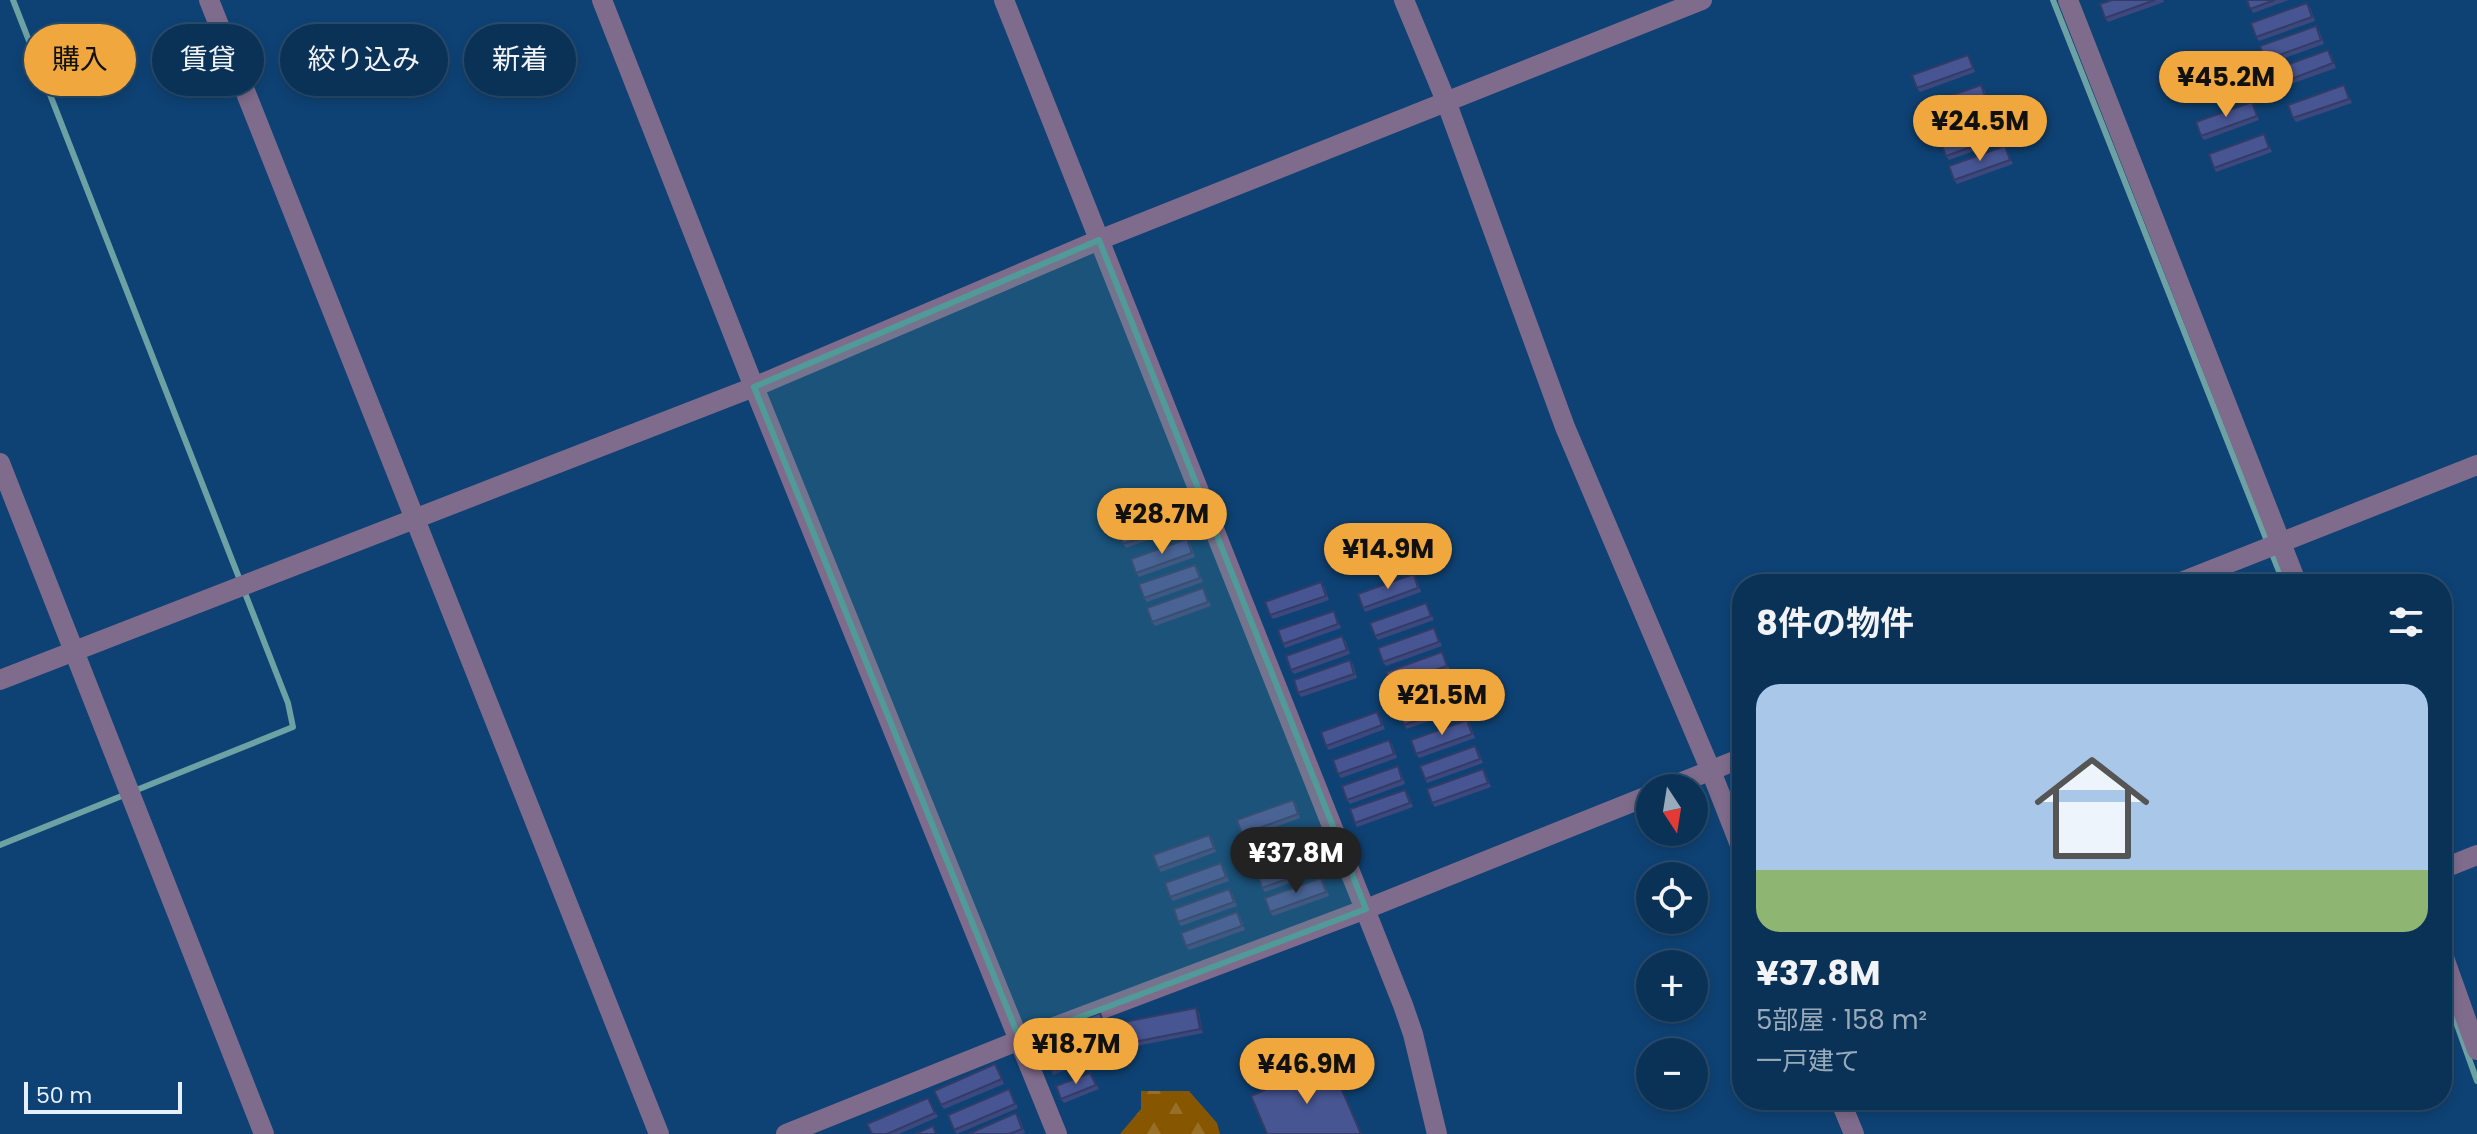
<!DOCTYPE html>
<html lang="ja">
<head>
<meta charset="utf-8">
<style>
	body { margin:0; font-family:Poppins,"Noto Sans JP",sans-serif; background:#183e61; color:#f1f3f6; height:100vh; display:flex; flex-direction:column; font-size:30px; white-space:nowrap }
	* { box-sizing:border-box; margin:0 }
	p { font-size:26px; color:#99aaba }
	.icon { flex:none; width:44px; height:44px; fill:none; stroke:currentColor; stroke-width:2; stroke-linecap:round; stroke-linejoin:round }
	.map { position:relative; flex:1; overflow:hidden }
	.drawer { position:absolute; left:1732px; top:574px; width:720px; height:536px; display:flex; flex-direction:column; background:#0a3257; border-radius:32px; box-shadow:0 4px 12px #0003,0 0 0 2px #2a4d6d }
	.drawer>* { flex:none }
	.guide { position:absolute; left:24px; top:24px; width:760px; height:72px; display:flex; gap:16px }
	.needle { width:52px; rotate:168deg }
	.buttons { position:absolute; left:1636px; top:774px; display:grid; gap:16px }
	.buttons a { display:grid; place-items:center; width:72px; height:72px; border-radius:50%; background:#0a3257; box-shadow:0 4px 12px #0003,0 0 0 2px #2a4d6d; font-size:40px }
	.scale { position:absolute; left:24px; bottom:20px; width:158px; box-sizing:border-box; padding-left:8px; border:4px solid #e6f0fd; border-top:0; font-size:22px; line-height:28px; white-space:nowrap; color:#e6f0fd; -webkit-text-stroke:6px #0e4274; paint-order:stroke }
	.price { position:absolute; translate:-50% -68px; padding:0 18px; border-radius:28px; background:#efa73e; color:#111; font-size:26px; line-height:52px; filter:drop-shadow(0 2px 4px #0008) }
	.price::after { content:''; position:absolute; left:50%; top:48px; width:24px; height:18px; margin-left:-12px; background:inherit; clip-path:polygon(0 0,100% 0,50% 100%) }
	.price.active { background:#222; color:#fff }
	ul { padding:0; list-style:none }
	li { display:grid; align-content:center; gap:16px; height:424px; padding:0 24px }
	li+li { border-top:2px solid #2a4d6d }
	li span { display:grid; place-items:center; height:248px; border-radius:24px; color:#555 }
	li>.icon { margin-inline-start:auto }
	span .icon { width:144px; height:144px; fill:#fffc; stroke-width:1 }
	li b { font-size:34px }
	h2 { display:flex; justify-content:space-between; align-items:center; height:96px; padding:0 24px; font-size:34px }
	.chip { padding:0 28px; border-radius:36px; background:#0a3257; box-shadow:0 4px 12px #0003,0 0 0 2px #2a4d6d; font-size:28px; line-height:72px }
	.chip.active { background:#efa73e; color:#111 }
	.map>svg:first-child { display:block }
	.forest { fill:url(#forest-firs) }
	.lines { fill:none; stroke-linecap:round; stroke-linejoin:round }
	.stream { stroke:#6ca2a4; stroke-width:6 }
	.minor { stroke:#7f6b8b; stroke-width:20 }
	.wall { fill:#3d497e }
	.shaded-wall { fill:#323c67 }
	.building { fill:#475593; stroke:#323c67; stroke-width:2 }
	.marked { fill:#509b99; fill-opacity:0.2; stroke:#509b99; stroke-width:6; stroke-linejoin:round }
</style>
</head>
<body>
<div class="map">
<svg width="2477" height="1134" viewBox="0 0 2477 1134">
	<defs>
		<pattern id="forest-firs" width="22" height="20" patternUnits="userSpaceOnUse" patternTransform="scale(2)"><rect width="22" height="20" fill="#865600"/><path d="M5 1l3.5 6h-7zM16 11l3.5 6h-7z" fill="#976f26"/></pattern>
	</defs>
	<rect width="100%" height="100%" fill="#0e4274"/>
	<polygon class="forest" points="1141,1091 1189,1091 1217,1123 1220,1134 1120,1134 1141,1109"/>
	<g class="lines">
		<g class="stream">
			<polyline points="2053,0 2284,584"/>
			<polyline points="0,845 293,727 288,703 13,0"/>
			<polyline points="2442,983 2477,1081"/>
		</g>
		<g class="minor">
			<polyline points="209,0 659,1134"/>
			<polyline points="602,0 754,387 1057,1134"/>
			<polyline points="1004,0 1403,1005 1413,1034 1437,1134"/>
			<polyline points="1404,0 1446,101 1565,427 1711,771 1742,850"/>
			<polyline points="2068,0 2297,584"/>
			<polyline points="0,463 264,1134"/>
			<polyline points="2176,584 2477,465"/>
			<polyline points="0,680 754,387 1099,240 1702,0"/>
			<polyline points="1667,788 1742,758"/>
			<polyline points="2442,869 2477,855"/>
			<polyline points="2442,952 2477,1050"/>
			<polyline points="1840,1100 1854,1134"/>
			<polyline points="786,1134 1020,1040 1366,909 1650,795"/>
		</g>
	</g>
	<g class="wall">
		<polygon points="2112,0 2163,0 2164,2 2108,22 2105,18"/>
		<polygon points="2247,0 2289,0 2253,13"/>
		<polygon points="2310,7 2315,21 2259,41 2256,37"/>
		<polygon points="2319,30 2324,44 2268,64 2265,60"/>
		<polygon points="2331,54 2336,68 2280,88 2278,84"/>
		<polygon points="1970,59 1975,72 1920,92 1917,88"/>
		<polygon points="2344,85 2352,103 2296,122 2293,118"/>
		<polygon points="1984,89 1989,103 1933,123 1930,119"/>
		<polygon points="2252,102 2259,120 2204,140 2201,136"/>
		<polygon points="2000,126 2005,140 1949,160 1946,156"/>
		<polygon points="2264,134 2272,152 2216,172 2214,168"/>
		<polygon points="2005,146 2013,164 1957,184 1954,180"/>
		<polygon points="1177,514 1182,528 1126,548 1123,544"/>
		<polygon points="1190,543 1195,557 1139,577 1136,573"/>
		<polygon points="1195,565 1198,569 1203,582 1147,602 1144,598"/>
		<polygon points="1414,574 1416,578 1421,592 1365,612 1363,608"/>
		<polygon points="1324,586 1329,600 1273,619 1270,615"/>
		<polygon points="1203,588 1211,606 1155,626 1152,622"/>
		<polygon points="1426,603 1434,620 1378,640 1375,636"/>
		<polygon points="1336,615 1341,628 1285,648 1283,644"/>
		<polygon points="1434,628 1442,646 1386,666 1383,662"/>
		<polygon points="1345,640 1350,654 1294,674 1291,670"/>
		<polygon points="1442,652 1450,670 1394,690 1391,685"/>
		<polygon points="1350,660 1353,664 1357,678 1301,697 1298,693"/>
		<polygon points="1458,696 1463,709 1407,729 1404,725"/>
		<polygon points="1380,716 1385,729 1329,750 1326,746"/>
		<polygon points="1467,720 1470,724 1475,738 1419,758 1416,754"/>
		<polygon points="1392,744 1397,758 1341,778 1338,774"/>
		<polygon points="1478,750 1483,763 1427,783 1425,779"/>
		<polygon points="1398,766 1400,770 1405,784 1350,804 1347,800"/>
		<polygon points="1486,774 1491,787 1435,807 1432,803"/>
		<polygon points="1408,794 1413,807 1357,827 1355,823"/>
		<polygon points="1293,800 1296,804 1300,818 1245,838 1242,834"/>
		<polygon points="1308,833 1313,847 1257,867 1254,863"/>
		<polygon points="1209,835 1212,839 1216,852 1161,872 1158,868"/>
		<polygon points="1316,859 1321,872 1265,892 1262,888"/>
		<polygon points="1224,867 1229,881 1173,901 1170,897"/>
		<polygon points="1324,883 1329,896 1273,916 1270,912"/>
		<polygon points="1232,893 1237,906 1181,926 1178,922"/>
		<polygon points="1240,916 1245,930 1189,950 1186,946"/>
		<polygon points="1199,1012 1203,1033 1131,1047 1129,1043"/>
		<polygon points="1100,1013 1108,1031 1045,1055 1042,1051"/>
		<polygon points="1111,1037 1116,1051 1053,1075 1051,1070"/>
		<polygon points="995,1064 1004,1084 944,1109 941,1105"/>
		<polygon points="1090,1073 1099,1089 1064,1103 1061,1099"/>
		<polygon points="1011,1093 1018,1108 957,1134 954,1130"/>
		<polygon points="928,1098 938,1117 899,1134 872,1134"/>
		<polygon points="1019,1117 1025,1133 1021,1134 968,1134"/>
	</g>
	<g class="shaded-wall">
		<polygon points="1196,1008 1199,1012 1203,1033 1200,1029"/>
		<polygon points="1330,1062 1332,1066 1362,1134 1361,1134"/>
	</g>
	<g class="building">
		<polygon points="2112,0 2155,0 2105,18 2100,4"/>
		<polygon points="2247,0 2275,0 2250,9"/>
		<polygon points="2307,3 2312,17 2256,37 2251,23"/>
		<polygon points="2316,26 2321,40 2265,60 2260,46"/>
		<polygon points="2328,50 2333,63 2278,84 2273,70"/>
		<polygon points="1968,55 1973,68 1917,88 1912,75"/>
		<polygon points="1981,85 1986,99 1930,119 1925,105"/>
		<polygon points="2344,85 2349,99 2293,118 2288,105"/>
		<polygon points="2252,102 2257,116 2201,136 2196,122"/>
		<polygon points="1997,122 2002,136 1946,156 1941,143"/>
		<polygon points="2264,134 2269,148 2214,168 2209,154"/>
		<polygon points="2005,146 2010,160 1954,180 1949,166"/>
		<polygon points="1175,510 1179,524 1123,544 1119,530"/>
		<polygon points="1187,539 1192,553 1136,573 1131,559"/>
		<polygon points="1195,565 1200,578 1144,598 1139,584"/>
		<polygon points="1414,574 1418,588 1363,608 1358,594"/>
		<polygon points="1321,582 1326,596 1270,615 1265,602"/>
		<polygon points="1203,588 1208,602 1152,622 1147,608"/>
		<polygon points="1426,603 1431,616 1375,636 1370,623"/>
		<polygon points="1334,611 1338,624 1283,644 1278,630"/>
		<polygon points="1434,628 1439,642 1383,662 1378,648"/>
		<polygon points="1342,636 1347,650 1291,670 1286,656"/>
		<polygon points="1442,652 1447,666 1391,685 1386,672"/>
		<polygon points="1350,660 1354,674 1298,693 1294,680"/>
		<polygon points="1455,692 1460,705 1404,725 1399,711"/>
		<polygon points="1377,712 1382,725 1326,746 1321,732"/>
		<polygon points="1467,720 1472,734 1416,754 1411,740"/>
		<polygon points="1389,740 1394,754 1338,774 1333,760"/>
		<polygon points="1475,746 1480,759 1425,779 1420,766"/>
		<polygon points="1398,766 1402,780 1347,800 1342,786"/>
		<polygon points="1483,769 1488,783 1432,803 1427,789"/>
		<polygon points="1405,790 1410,803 1355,823 1350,809"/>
		<polygon points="1293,800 1298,814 1242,834 1237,820"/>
		<polygon points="1305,829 1310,843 1254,863 1249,849"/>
		<polygon points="1209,835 1214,848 1158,868 1153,855"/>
		<polygon points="1313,855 1318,868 1262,888 1258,874"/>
		<polygon points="1221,863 1226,877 1170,897 1165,883"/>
		<polygon points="1321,878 1326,892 1270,912 1265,898"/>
		<polygon points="1229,889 1234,902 1178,922 1174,909"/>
		<polygon points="1237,912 1242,926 1186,946 1181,933"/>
		<polygon points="1196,1008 1200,1029 1129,1043 1124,1022"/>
		<polygon points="1100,1013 1105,1027 1042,1051 1037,1037"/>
		<polygon points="1108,1033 1114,1047 1051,1070 1045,1057"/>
		<polygon points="1330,1062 1361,1134 1267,1134 1251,1096"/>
		<polygon points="995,1064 1002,1079 941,1105 934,1091"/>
		<polygon points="1090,1073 1096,1085 1061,1099 1056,1086"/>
		<polygon points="1009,1089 1015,1104 954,1130 948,1115"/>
		<polygon points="928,1098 935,1113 887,1134 872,1134 867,1124"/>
		<polygon points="1016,1113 1022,1129 1009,1134 968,1134"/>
		<polygon points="933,1126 936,1134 915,1134"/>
	</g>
	<path class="marked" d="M1099 240 1366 909 1020 1040 754 387Z"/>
</svg>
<div class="buttons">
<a><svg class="needle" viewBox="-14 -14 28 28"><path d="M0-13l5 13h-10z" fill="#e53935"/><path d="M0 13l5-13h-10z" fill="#99aaba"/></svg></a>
<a><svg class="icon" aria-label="locate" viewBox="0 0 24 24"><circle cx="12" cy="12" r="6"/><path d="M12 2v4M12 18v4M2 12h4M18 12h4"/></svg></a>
<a>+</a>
<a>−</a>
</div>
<div class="scale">50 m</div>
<b class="price" style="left:2226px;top:119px">¥45.2M</b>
<b class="price" style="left:1980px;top:163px">¥24.5M</b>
<b class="price" style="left:1162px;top:556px">¥28.7M</b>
<b class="price" style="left:1388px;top:591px">¥14.9M</b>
<b class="price" style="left:1442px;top:737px">¥21.5M</b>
<b class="price active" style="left:1296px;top:895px">¥37.8M</b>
<b class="price" style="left:1076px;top:1086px">¥18.7M</b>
<b class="price" style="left:1307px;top:1106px">¥46.9M</b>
<div class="guide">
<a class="chip active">購入</a>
<a class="chip">賃貸</a>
<a class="chip">絞り込み</a>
<a class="chip">新着</a>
</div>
<section class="drawer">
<h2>8件の物件<svg class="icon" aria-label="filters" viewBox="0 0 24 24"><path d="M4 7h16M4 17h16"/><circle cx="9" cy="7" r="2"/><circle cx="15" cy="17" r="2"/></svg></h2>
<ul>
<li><span style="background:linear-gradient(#a9c7e8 75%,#8fb573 0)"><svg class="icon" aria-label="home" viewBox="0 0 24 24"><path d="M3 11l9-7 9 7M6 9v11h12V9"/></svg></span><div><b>¥37.8M</b><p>5部屋 · 158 m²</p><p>一戸建て</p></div></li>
</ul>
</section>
</div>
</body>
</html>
